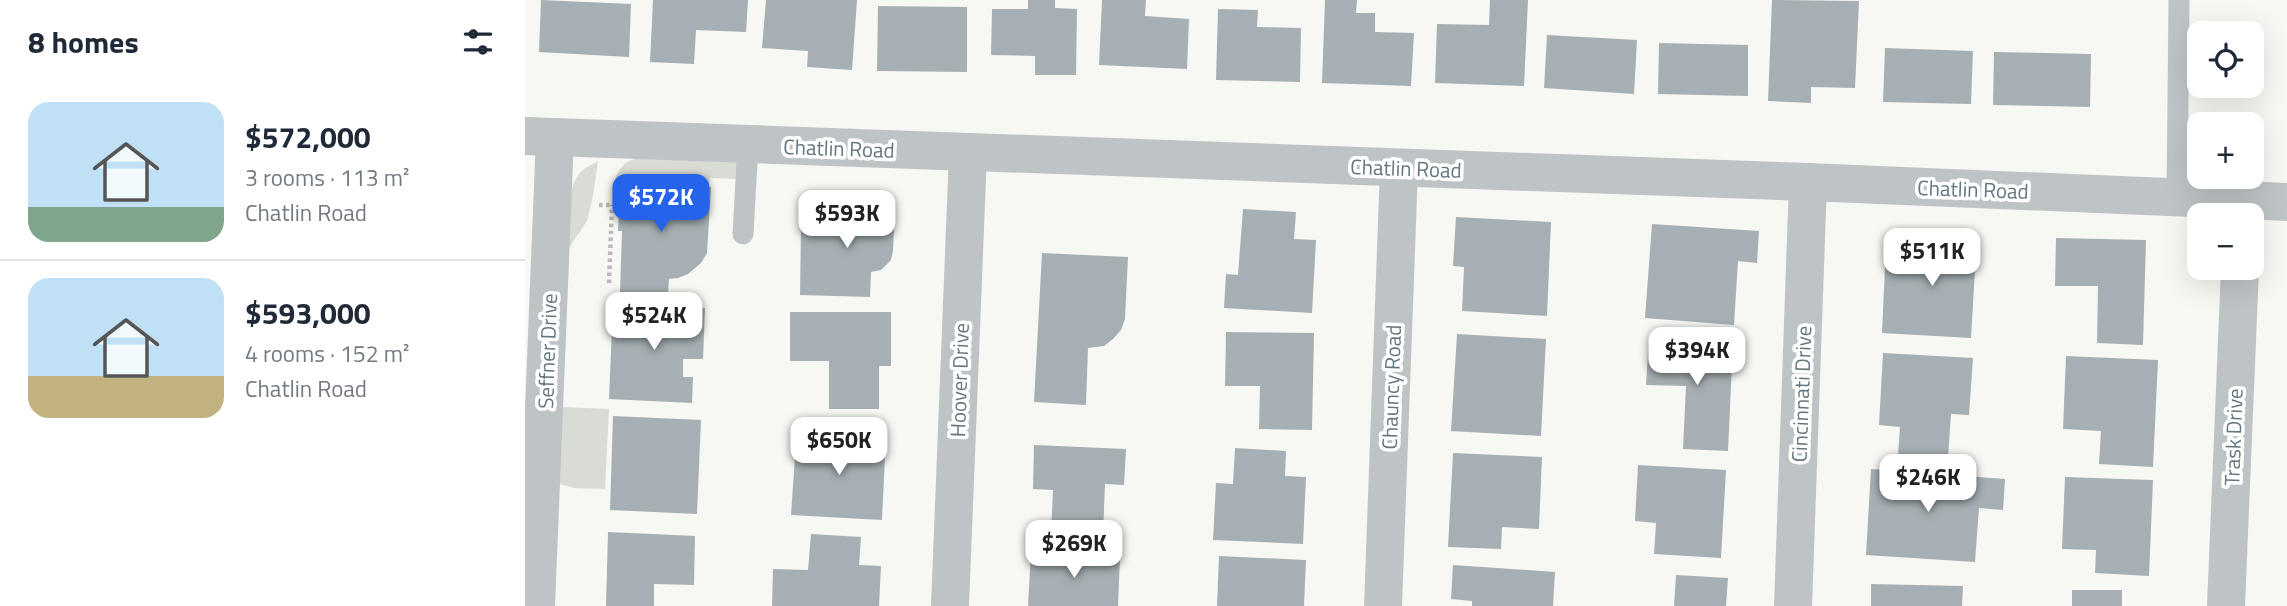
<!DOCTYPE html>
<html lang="en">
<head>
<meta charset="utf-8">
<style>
	body { margin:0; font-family:"Titillium Web",sans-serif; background:#f2f2f3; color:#1f2937; height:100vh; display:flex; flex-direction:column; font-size:26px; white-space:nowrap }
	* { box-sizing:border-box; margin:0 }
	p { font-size:23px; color:#747a83 }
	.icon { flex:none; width:38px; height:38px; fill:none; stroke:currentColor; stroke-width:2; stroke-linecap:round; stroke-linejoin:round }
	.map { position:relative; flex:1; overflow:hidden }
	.details { display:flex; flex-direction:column; background:#fff; width:525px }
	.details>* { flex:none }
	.tools { position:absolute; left:1662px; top:21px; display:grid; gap:14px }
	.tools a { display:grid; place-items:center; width:77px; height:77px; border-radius:14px; background:#fff; box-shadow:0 7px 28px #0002; font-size:35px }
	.price { position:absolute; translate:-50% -60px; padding:0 16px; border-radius:14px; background:#fff; color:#222; font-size:23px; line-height:46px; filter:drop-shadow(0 2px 4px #0008) }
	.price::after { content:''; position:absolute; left:50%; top:42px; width:21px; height:16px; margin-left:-10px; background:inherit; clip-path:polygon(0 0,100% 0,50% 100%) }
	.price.on { background:#2563eb; color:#fff }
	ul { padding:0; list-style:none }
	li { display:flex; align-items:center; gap:21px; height:175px; padding:0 28px }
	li+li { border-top:2px solid #e0e1e3 }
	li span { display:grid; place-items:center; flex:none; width:196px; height:140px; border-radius:21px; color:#555 }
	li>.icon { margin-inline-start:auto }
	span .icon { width:84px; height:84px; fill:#fffc; stroke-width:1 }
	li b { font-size:30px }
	h2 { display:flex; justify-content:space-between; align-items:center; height:84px; padding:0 28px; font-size:30px }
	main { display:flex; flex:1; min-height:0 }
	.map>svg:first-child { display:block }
	.green { fill:#d8dcd4 }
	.building { fill:#a6b0b4 }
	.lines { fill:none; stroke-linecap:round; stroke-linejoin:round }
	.path { stroke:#b7bbbd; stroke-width:4.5; stroke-dasharray:3.5 3.5; stroke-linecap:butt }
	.service { stroke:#bec4c6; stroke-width:21 }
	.minor { stroke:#bec4c6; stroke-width:38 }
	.labels { text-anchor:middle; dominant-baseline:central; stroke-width:7; stroke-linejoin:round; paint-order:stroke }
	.street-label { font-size:21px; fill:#64777e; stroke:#fff }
</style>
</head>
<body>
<main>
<section class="details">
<h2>8 homes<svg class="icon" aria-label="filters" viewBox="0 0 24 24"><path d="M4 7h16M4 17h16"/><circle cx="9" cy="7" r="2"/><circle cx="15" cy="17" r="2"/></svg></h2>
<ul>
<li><span style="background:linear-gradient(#bfe0f5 75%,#7fa58c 0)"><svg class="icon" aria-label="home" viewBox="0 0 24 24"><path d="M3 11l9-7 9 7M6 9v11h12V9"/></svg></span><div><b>$572,000</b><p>3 rooms · 113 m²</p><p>Chatlin Road</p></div></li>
<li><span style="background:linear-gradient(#bfe0f5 70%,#c2b280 0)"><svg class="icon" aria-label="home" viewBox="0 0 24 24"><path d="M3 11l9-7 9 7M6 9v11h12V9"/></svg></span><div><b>$593,000</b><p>4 rooms · 152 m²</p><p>Chatlin Road</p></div></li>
</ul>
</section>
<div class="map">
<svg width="1762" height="606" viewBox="0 0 1762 606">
	<rect width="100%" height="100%" fill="#f7f7f4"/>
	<g class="green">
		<path d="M114 158 213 162 211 179 185 178 184 185 89 182C94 168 99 161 114 158Z"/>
		<path d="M73 161 68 196 62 221 44 248C45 226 40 193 54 174 59 168 66 165 73 161Z"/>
		<polygon points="37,407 84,409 80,489 50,488 34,484"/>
	</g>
	<g class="building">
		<polygon points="16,0 106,4 104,57 14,52"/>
		<polygon points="128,0 223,0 221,32 171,30 169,64 125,62"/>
		<polygon points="241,0 332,0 327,70 282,67 283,51 237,48"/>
		<polygon points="503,0 530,0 530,8 552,9 551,75 510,75 510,56 466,55 467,9 503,9"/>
		<polygon points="577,0 621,0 620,16 664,19 662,69 574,65"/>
		<polygon points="800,0 832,0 831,13 850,13 850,32 889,33 886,86 797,83"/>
		<polygon points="965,0 1003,0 999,86 910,83 912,24 964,25"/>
		<polygon points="1247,0 1334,1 1330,88 1286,87 1286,103 1243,101"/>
		<polygon points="353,6 442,7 442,72 352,71"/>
		<polygon points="693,9 733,10 732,27 776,28 775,82 691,80"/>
		<polygon points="1022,35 1112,40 1109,94 1019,88"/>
		<polygon points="1134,43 1223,45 1223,96 1133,94"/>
		<polygon points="1360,48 1448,51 1446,104 1358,102"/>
		<polygon points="1469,52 1566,54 1565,107 1468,105"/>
		<polygon points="95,183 186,187 182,253 176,263 163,274 153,278 144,279 143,294 95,292 97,231 93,231"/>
		<polygon points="305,204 370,205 368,251 366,260 356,270 346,272 345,297 275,295 276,226 304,226"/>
		<polygon points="718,209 771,212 769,239 791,240 787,313 699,308 701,274 713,275"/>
		<polygon points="931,217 1026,222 1022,316 937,311 939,267 928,266"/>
		<polygon points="1127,224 1234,231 1232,263 1213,261 1209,325 1120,318"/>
		<polygon points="1383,233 1452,237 1446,338 1357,333 1360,267 1381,268"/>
		<polygon points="1531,238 1621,240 1618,345 1572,343 1573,286 1530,286"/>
		<polygon points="517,253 603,257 600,319 596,330 588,339 579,346 563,348 561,405 509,402"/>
		<polygon points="88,304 180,308 178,359 158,359 158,377 168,377 167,403 84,399"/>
		<polygon points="265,312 366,312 366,366 354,366 354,409 304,409 304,361 265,361"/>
		<polygon points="701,332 789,333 787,430 734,429 735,386 700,386"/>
		<polygon points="932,334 1021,339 1016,436 926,431"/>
		<polygon points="1124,339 1208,343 1203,451 1158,449 1161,386 1121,385"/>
		<polygon points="1358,353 1448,358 1444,415 1426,414 1423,458 1373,455 1375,427 1354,425"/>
		<polygon points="1541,356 1633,360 1628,467 1574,464 1576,431 1538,429"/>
		<polygon points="88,416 176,420 172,514 85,510"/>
		<polygon points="291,424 340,426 338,455 360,456 357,520 266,515 270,457 290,458"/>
		<polygon points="509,445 601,449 599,485 580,484 578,535 526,533 528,490 508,489"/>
		<polygon points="710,448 761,451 760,476 781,477 778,544 688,540 691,483 708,484"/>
		<polygon points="928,453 1017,457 1014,529 977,527 976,549 923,547"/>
		<polygon points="1113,465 1201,470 1196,558 1129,554 1131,523 1110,521"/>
		<polygon points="1346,469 1480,479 1478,510 1454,508 1450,562 1341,555"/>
		<polygon points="1540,477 1628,480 1624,576 1570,573 1571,550 1537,549"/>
		<polygon points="83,532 170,536 169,585 129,584 129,606 81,606"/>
		<polygon points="286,534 336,537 334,565 356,566 354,606 247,606 248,569 283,570"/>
		<polygon points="506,551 595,556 593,606 503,606"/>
		<polygon points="694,556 781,560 779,606 692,606"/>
		<polygon points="928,565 1030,572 1028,606 947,606 947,601 926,599"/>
		<polygon points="1151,575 1203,578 1201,606 1149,606"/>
		<polygon points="1346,584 1438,586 1437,606 1346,606"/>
		<rect x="1547" y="590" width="50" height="16"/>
	</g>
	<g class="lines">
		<g class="path">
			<polyline points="74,205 99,205"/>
			<polyline points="84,283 87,205"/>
		</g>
		<g class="service">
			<polyline points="1652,198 1654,0"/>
			<polyline points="218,234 223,145"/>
		</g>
		<g class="minor">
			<polyline points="0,136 1283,182 1762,202"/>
			<polyline points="11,606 30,137"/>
			<polyline points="425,606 443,153"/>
			<polyline points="858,606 874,168"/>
			<polyline points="1268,606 1283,182"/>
			<polyline points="1701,606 1715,268"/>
		</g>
	</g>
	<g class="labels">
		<g class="street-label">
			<text transform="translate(314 148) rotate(2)">Chatlin Road</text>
			<text transform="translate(881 168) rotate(2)">Chatlin Road</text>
			<text transform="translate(1448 189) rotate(2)">Chatlin Road</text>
			<text transform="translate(22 351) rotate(-88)">Seffner Drive</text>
			<text transform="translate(434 380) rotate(-88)">Hoover Drive</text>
			<text transform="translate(866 387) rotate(-88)">Chauncy Road</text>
			<text transform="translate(1276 394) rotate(-88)">Cincinnati Drive</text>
			<text transform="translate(1708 437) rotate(-88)">Trask Drive</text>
		</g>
	</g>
</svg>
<div class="tools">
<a><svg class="icon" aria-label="locate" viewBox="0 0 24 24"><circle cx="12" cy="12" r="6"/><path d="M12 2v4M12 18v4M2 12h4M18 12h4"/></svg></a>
<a>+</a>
<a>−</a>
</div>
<b class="price on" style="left:136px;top:234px">$572K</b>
<b class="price" style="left:322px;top:250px">$593K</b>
<b class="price" style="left:1407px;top:288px">$511K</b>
<b class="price" style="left:129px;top:352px">$524K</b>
<b class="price" style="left:1172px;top:387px">$394K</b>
<b class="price" style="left:314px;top:477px">$650K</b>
<b class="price" style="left:1403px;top:514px">$246K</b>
<b class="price" style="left:549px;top:580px">$269K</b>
</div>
</main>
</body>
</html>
